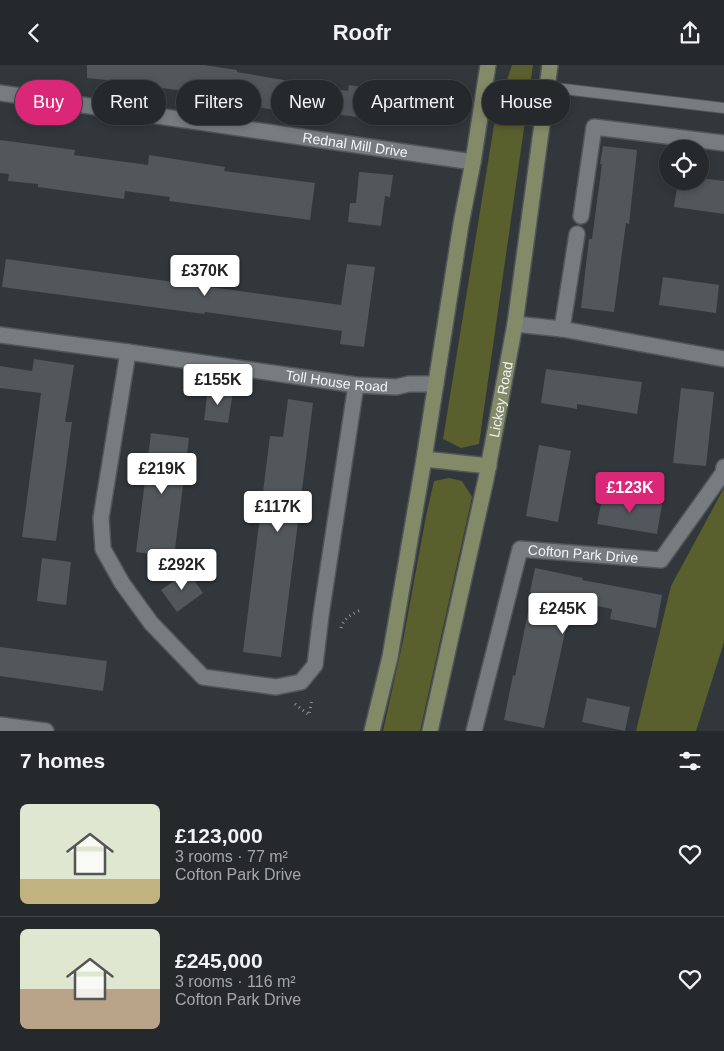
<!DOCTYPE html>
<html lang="en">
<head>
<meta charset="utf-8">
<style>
	body { margin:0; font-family:Arial,sans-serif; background:#323538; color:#f1f3f6; height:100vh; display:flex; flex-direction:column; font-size:19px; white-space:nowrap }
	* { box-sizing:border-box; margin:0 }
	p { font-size:16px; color:#a4a6a9 }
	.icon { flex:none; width:28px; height:28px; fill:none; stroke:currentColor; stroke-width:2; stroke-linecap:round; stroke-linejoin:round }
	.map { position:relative; height:666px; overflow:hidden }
	.side { display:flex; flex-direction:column; background:#26292c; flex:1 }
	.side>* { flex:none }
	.banner { position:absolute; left:15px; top:15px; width:695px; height:45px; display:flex; gap:10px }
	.fabs { position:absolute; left:659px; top:75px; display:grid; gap:10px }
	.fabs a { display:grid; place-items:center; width:50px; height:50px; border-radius:50%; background:#26292c; box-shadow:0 2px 8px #0003,0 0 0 1px #424548; font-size:25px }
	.price { position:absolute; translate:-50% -42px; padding:0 11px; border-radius:5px; background:#fff; color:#222; font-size:16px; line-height:32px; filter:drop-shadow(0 1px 2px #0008) }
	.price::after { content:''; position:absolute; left:50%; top:30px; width:15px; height:11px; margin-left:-8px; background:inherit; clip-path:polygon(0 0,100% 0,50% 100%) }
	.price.active { background:#db2777; color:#fff }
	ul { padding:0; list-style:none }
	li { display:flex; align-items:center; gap:15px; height:125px; padding:0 20px }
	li+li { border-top:1px solid #424548 }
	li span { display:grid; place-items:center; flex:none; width:140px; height:100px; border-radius:8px; color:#555 }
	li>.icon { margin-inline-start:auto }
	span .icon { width:60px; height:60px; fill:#fffc; stroke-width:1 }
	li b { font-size:21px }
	h2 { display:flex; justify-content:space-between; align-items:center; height:60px; padding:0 20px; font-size:21px }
	.chip { padding:0 18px; border-radius:22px; background:#26292c; box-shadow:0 2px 8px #0003,0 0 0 1px #424548; font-size:18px; line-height:45px }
	.chip.active { background:#db2777; color:#fff }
	header { display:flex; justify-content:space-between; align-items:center; height:65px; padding:0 20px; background:#26292c; font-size:22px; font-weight:700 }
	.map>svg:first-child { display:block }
	.green { fill:#595f2d }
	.building { fill:#52575c }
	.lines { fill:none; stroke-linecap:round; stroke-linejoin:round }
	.service-casing { stroke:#52565a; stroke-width:12 }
	.minor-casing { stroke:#52565a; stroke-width:18 }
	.secondary-casing { stroke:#52565a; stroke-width:18 }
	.path { stroke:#919599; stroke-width:3; stroke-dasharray:1 4; stroke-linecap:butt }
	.service { stroke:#777c81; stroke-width:10 }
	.minor { stroke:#777c81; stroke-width:15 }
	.secondary { stroke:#838a68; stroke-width:15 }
	.labels { text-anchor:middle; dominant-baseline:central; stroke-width:4; stroke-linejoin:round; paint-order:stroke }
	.street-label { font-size:14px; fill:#f2f5f8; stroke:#1c1e20 }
</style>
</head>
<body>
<header><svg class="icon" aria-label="back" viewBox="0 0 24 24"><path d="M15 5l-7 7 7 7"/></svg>Roofr<svg class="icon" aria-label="share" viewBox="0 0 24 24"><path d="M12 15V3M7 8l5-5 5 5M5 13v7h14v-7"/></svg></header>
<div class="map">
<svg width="724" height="666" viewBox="0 0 724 666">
	<rect width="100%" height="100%" fill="#32373b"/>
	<g class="green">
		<polygon points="512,0 533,0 479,379 461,383 443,374 496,48"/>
		<polygon points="449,413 462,416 472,432 420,666 383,666 403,576 426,451 434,416"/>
		<polygon points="724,423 724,577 696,666 636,666 671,521"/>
	</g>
	<g class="building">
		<polygon points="87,0 203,0 237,5 237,7 348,26 349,20 394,27 395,23 424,28 420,58 372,52 371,54 328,48 327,55 291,50 292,48 233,38 193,34 194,27 145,21 146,19 87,13"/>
		<polygon points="0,75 75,85 74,90 148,100 149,90 225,102 224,106 315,118 310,155 169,136 170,132 125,126 124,134 38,122 38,119 8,116 9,109 0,108"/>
		<polygon points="603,81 637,85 629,159 626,158 614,247 581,243 589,174 592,174 602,99 600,99"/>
		<polygon points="359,107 393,110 390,132 385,131 381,161 348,157 350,138 356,138"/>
		<polygon points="700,113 724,116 724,149 674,142 678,116 700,116"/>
		<polygon points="6,194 341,240 347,199 375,202 364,282 340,279 342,266 205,247 204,249 2,222"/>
		<polygon points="663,212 719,220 716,248 659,240"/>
		<polygon points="34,294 74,300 65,357 72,357 56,476 22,472 41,328 0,323 0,301 32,306"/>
		<polygon points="546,304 642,317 637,349 577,339 577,344 541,338"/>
		<polygon points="681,323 714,327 706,401 673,398"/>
		<polygon points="208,324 233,327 228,358 204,355"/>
		<polygon points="288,334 313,338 281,592 243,587 270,371 283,372"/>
		<polygon points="151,368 189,373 174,492 136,487"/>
		<polygon points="539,380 571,386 558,457 526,451"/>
		<polygon points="603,429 662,439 657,469 597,459"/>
		<polygon points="42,493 71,497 66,540 37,536"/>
		<polygon points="535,503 583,513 582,515 662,530 656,563 610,554 612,544 572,536 544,663 504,655 513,610 515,611 532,528 530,527"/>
		<polygon points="188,506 203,528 177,547 161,525"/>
		<polygon points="0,582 107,596 103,626 0,611"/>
		<polygon points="587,633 630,642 625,666 582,657"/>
	</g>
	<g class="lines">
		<g class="service-casing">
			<polyline id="service" points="547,22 724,43"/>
		</g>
		<g class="minor-casing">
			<g id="minor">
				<path id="s1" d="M0 28 473 97"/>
				<polyline points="581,151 594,62 724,78"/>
				<polyline points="515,259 562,264 724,294"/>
				<polyline points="562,264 577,169"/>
				<path id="s2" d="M0 270 128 287 356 320 396 322 409 319H436"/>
				<polyline points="128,287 101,453 103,484 122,518 151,558 203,612 276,622 301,617 315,600 321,550 356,320"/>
				<polyline points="0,660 46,666"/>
				<path id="s3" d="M474 666 520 484 661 495 723 408 724 402"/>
			</g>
		</g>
		<g class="secondary-casing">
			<g id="secondary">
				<polyline points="424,394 489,401"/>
				<polyline points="372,666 390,592 424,394 461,159 473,97 488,0"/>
				<path id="s4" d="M430 666 486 414 515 259 550 0"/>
			</g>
		</g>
		<g class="path">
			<path d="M341 563C344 552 353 549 362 544"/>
			<polyline points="295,639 309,650 312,634"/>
		</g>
		<use href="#service" class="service"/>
		<use href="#minor" class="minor"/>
		<use href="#secondary" class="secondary"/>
	</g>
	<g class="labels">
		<g class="street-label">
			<text stroke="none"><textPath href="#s1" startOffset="359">Rednal Mill Drive</textPath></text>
			<text stroke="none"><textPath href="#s2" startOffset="340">Toll House Road</textPath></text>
			<text stroke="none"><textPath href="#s4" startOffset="339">Lickey Road</textPath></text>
			<text stroke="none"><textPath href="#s3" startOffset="251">Cofton Park Drive</textPath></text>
		</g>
	</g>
</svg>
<div class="fabs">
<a><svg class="icon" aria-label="locate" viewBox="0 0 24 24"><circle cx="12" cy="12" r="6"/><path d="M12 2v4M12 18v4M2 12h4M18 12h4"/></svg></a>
</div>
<b class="price" style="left:205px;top:232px">£370K</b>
<b class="price" style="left:218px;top:341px">£155K</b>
<b class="price" style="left:162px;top:430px">£219K</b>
<b class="price active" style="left:630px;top:449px">£123K</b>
<b class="price" style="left:278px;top:468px">£117K</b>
<b class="price" style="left:182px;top:526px">£292K</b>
<b class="price" style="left:563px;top:570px">£245K</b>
<div class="banner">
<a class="chip active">Buy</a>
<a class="chip">Rent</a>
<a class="chip">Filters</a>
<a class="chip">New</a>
<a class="chip">Apartment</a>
<a class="chip">House</a>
</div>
</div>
<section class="side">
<h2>7 homes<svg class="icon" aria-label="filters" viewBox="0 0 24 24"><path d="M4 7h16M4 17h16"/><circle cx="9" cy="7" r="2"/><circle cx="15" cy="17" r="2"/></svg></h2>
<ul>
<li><span style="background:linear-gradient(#dfe7d0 75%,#c2b280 0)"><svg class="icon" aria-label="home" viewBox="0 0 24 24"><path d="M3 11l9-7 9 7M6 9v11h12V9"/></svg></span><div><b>£123,000</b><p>3 rooms · 77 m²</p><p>Cofton Park Drive</p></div><svg class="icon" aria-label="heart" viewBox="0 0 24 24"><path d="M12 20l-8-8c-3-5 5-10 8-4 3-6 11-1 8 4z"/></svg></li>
<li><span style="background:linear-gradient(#dfe7d0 60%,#b9a48a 0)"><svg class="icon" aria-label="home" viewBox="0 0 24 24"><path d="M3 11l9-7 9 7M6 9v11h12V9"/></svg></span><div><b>£245,000</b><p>3 rooms · 116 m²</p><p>Cofton Park Drive</p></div><svg class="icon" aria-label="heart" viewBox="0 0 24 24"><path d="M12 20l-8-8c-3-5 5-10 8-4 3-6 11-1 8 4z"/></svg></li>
</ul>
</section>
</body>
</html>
